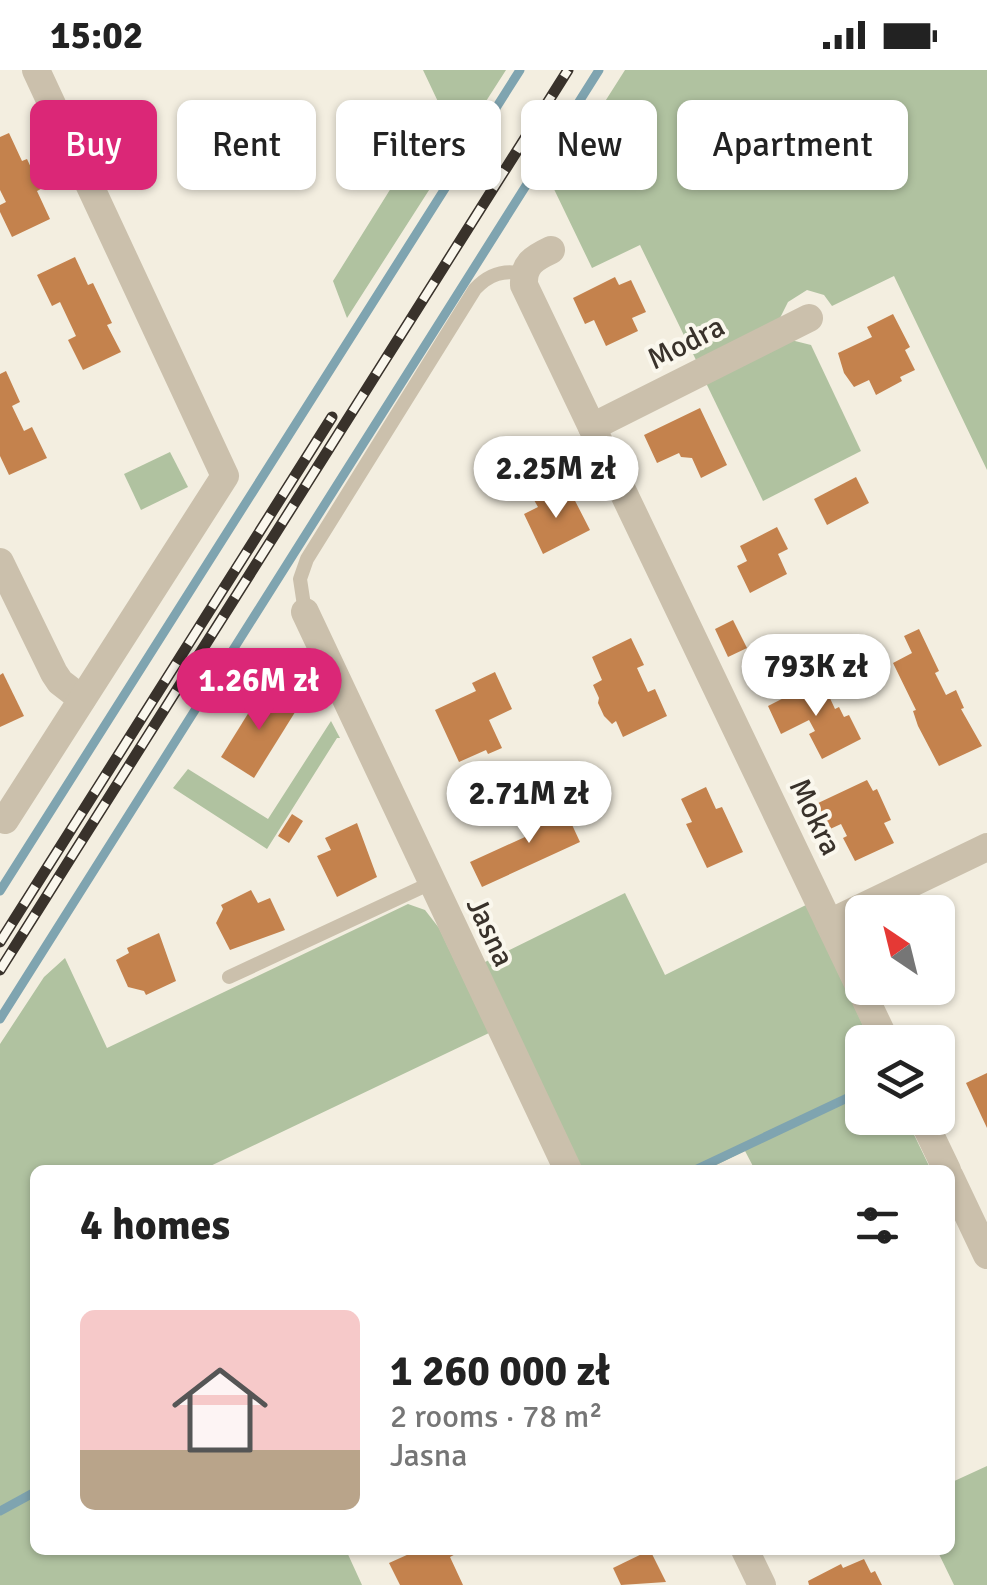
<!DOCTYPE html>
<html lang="en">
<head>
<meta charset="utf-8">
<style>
	body { margin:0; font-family:Signika,sans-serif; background:#f6f6f6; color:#222; height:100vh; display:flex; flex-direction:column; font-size:38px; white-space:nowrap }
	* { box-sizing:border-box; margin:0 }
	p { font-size:32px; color:#767676 }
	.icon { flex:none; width:55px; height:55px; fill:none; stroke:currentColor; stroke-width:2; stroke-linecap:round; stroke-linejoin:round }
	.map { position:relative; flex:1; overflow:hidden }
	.side { position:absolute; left:30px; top:1095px; width:925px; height:390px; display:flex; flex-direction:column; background:#fff; border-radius:15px; box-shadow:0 2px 8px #0004 }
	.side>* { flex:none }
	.banner { position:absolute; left:30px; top:30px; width:928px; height:90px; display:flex; gap:20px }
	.needle { width:65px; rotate:325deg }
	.fabs { position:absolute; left:845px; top:825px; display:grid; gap:20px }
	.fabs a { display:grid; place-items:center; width:110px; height:110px; border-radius:15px; background:#fff; box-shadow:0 2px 8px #0004; font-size:50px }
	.price { position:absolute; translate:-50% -85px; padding:0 22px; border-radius:35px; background:#fff; color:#222; font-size:32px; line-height:65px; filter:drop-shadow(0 2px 5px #0008) }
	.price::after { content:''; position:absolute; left:50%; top:60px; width:30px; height:22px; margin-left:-15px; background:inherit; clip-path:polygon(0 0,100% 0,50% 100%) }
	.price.current { background:#db2777; color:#fff }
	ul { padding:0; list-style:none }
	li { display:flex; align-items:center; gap:30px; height:250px; padding:0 50px }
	li span { display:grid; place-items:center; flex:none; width:280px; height:200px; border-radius:15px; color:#555 }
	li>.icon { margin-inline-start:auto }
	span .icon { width:120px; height:120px; fill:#fffc; stroke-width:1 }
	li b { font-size:42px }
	h2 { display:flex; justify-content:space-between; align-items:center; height:120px; padding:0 50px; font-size:42px }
	.tag { padding:0 35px; border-radius:15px; background:#fff; box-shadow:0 2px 8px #0004; font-size:35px; line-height:90px }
	.tag.current { background:#db2777; color:#fff }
	.status { display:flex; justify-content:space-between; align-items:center; height:70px; padding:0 50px; background:#fff; direction:ltr }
	.status svg { height:28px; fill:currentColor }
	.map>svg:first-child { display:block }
	.green { fill:#b0c2a0 }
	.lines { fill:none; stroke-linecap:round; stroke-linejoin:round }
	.stream { stroke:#7fa4b0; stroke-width:9 }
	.building { fill:#c4824d }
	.lane { stroke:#cbc0ac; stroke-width:14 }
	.street { stroke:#cbc0ac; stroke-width:28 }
	.rail-casing { stroke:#39322b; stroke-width:11 }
	.rail { stroke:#faf7ed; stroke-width:8; stroke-dasharray:22; stroke-linecap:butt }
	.labels { text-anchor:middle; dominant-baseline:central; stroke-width:8; stroke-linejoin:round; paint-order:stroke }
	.street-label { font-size:30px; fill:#39322b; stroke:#faf7ed }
</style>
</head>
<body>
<div class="status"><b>15:02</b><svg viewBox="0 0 49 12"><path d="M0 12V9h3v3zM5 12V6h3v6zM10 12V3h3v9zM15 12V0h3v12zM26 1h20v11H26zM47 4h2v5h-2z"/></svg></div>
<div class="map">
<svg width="987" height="1515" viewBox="0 0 987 1515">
	<rect width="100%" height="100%" fill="#f3eee0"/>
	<g class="green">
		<polygon points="423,0 506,0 347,248 333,211 441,38"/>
		<polygon points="625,0 987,0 987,400 894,206 832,236 824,225 807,220 788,232 780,248 696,290 640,175 592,198 552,115"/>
		<polygon points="791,270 811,275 861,381 763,431 706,313"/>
		<polygon points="170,382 188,417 141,440 124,404"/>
		<polygon points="331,651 340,668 337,668 267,779 173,718 188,699 268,749"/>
		<polygon points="625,823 665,905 806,835 871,972 862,972 862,1048 906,1048 931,1100 755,1100 745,1081 706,1100 580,1100 483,893"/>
		<polygon points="408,834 425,840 439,858 489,963 202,1100 35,1100 35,1480 346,1480 362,1515 0,1515 0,974 44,907 65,888 107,978"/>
		<polygon points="987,1396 987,1515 954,1515 937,1480 950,1480 950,1413"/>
	</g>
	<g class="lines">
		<g class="stream">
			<polyline points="0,821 520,0"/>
			<polyline points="0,949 599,0"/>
			<polyline points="695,1100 862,1021"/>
			<polyline points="0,1441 35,1422"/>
		</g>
	</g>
	<g class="building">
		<polygon points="9,63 22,91 27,89 41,119 37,121 50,149 12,167 0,142 0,135 6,132 0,120 0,67"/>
		<polygon points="75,187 88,215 93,213 112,253 107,255 121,282 83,300 68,270 76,266 60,232 52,236 37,205"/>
		<polygon points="615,207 619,215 631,210 646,242 632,248 638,261 606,276 594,250 585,254 573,228"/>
		<polygon points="893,244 910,277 905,280 915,300 900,307 902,311 876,325 869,310 854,317 844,303 838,283 872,267 867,257"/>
		<polygon points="6,301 20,332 12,336 24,361 32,357 47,388 9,405 0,386 0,304"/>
		<polygon points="700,338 727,395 701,408 692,388 681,387 679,383 657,393 644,365"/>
		<polygon points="856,407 869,433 827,455 814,429"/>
		<polygon points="570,421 590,460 543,484 524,444 538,437 534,430 550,422 553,429"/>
		<polygon points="777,457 788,479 778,484 787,504 750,523 737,496 747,491 740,476"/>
		<polygon points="733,550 747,578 728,587 715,559"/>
		<polygon points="919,559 939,601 935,603 946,625 956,620 964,638 961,639 982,676 939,696 918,656 913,641 916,640 893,593 912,583 904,566"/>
		<polygon points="631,568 644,595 637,598 648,622 655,619 667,646 623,667 616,651 612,654 604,646 598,633 599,628 593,615 602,610 592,587"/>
		<polygon points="495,602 512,639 489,650 502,678 488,684 486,680 459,692 435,640 476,621 472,613"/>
		<polygon points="3,603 24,646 0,657 0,605"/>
		<polygon points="821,609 835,639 839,637 844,647 849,645 861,669 822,689 809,664 815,661 809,650 781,664 768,636"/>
		<polygon points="264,618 297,639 254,708 221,687"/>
		<polygon points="867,710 873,721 877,719 891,750 884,753 894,773 855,791 843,768 847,766 841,754 828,760 816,734"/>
		<polygon points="706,717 716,739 722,737 743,782 707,798 686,754 692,752 681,729"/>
		<polygon points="561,731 580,772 482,817 470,792 536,762 528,746"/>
		<polygon points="292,744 303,751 289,773 278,766"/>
		<polygon points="357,753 377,807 337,827 317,786 331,780 325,768"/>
		<polygon points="251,820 258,833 270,828 285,860 230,880 216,853 223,839 221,835"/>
		<polygon points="159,863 176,911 146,925 144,921 128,917 116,890 129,883 127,878"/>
		<polygon points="943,877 951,893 946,895 955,914 918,931 912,918 938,918 938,879"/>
		<polygon points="987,1003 987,1058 966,1013"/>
		<polygon points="407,1480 463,1480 450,1487 463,1515 400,1515 389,1493 409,1484"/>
		<polygon points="650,1480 666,1512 621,1515 613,1498"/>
		<polygon points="864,1489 871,1503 875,1501 882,1515 809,1515 808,1511 841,1494 843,1498"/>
	</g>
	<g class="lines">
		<g class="lane">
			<path d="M305 542 300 509 307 489 475 219C489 204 504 199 523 204"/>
			<polyline points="229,907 431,813"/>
		</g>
		<g class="street">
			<path d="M551 180C534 188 523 194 524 215L886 972"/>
			<polyline points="592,357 809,248"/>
			<polyline points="0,492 54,603 60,612 82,629"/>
			<polyline points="305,542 568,1100"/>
			<polyline points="5,750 225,406 36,0"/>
			<polyline points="829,853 987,777"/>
			<polyline points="922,1048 947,1100"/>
			<polyline points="950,1107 987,1185"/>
			<polyline points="745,1480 762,1515"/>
		</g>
		<g class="rail-casing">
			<g id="rail">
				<polyline points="0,872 332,347"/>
				<polyline points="0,900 568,0"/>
			</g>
		</g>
		<use href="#rail" class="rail"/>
	</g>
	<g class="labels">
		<g class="street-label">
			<text transform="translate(686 273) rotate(-27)">Modra</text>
			<text transform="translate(815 747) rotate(64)">Mokra</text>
			<text transform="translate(490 862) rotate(65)">Jasna</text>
		</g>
	</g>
</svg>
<div class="fabs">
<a><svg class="needle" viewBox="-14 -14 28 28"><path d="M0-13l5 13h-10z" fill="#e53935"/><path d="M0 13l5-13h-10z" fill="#767676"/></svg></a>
<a><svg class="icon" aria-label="layers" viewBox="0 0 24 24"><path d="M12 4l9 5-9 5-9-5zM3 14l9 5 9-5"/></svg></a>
</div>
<b class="price" style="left:556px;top:451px">2.25M zł</b>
<b class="price" style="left:816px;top:649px">793K zł</b>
<b class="price current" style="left:259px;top:663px">1.26M zł</b>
<b class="price" style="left:529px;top:776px">2.71M zł</b>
<div class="banner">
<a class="tag current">Buy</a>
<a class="tag">Rent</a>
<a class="tag">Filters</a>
<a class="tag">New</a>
<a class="tag">Apartment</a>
</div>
<section class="side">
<h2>4 homes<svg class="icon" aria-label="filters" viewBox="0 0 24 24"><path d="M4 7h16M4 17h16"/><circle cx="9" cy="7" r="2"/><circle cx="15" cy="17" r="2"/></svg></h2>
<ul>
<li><span style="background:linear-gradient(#f6c9c9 70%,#b9a48a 0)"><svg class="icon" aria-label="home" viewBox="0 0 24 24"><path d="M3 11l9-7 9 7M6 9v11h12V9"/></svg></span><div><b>1 260 000 zł</b><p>2 rooms · 78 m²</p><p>Jasna</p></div></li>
</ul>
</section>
</div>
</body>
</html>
